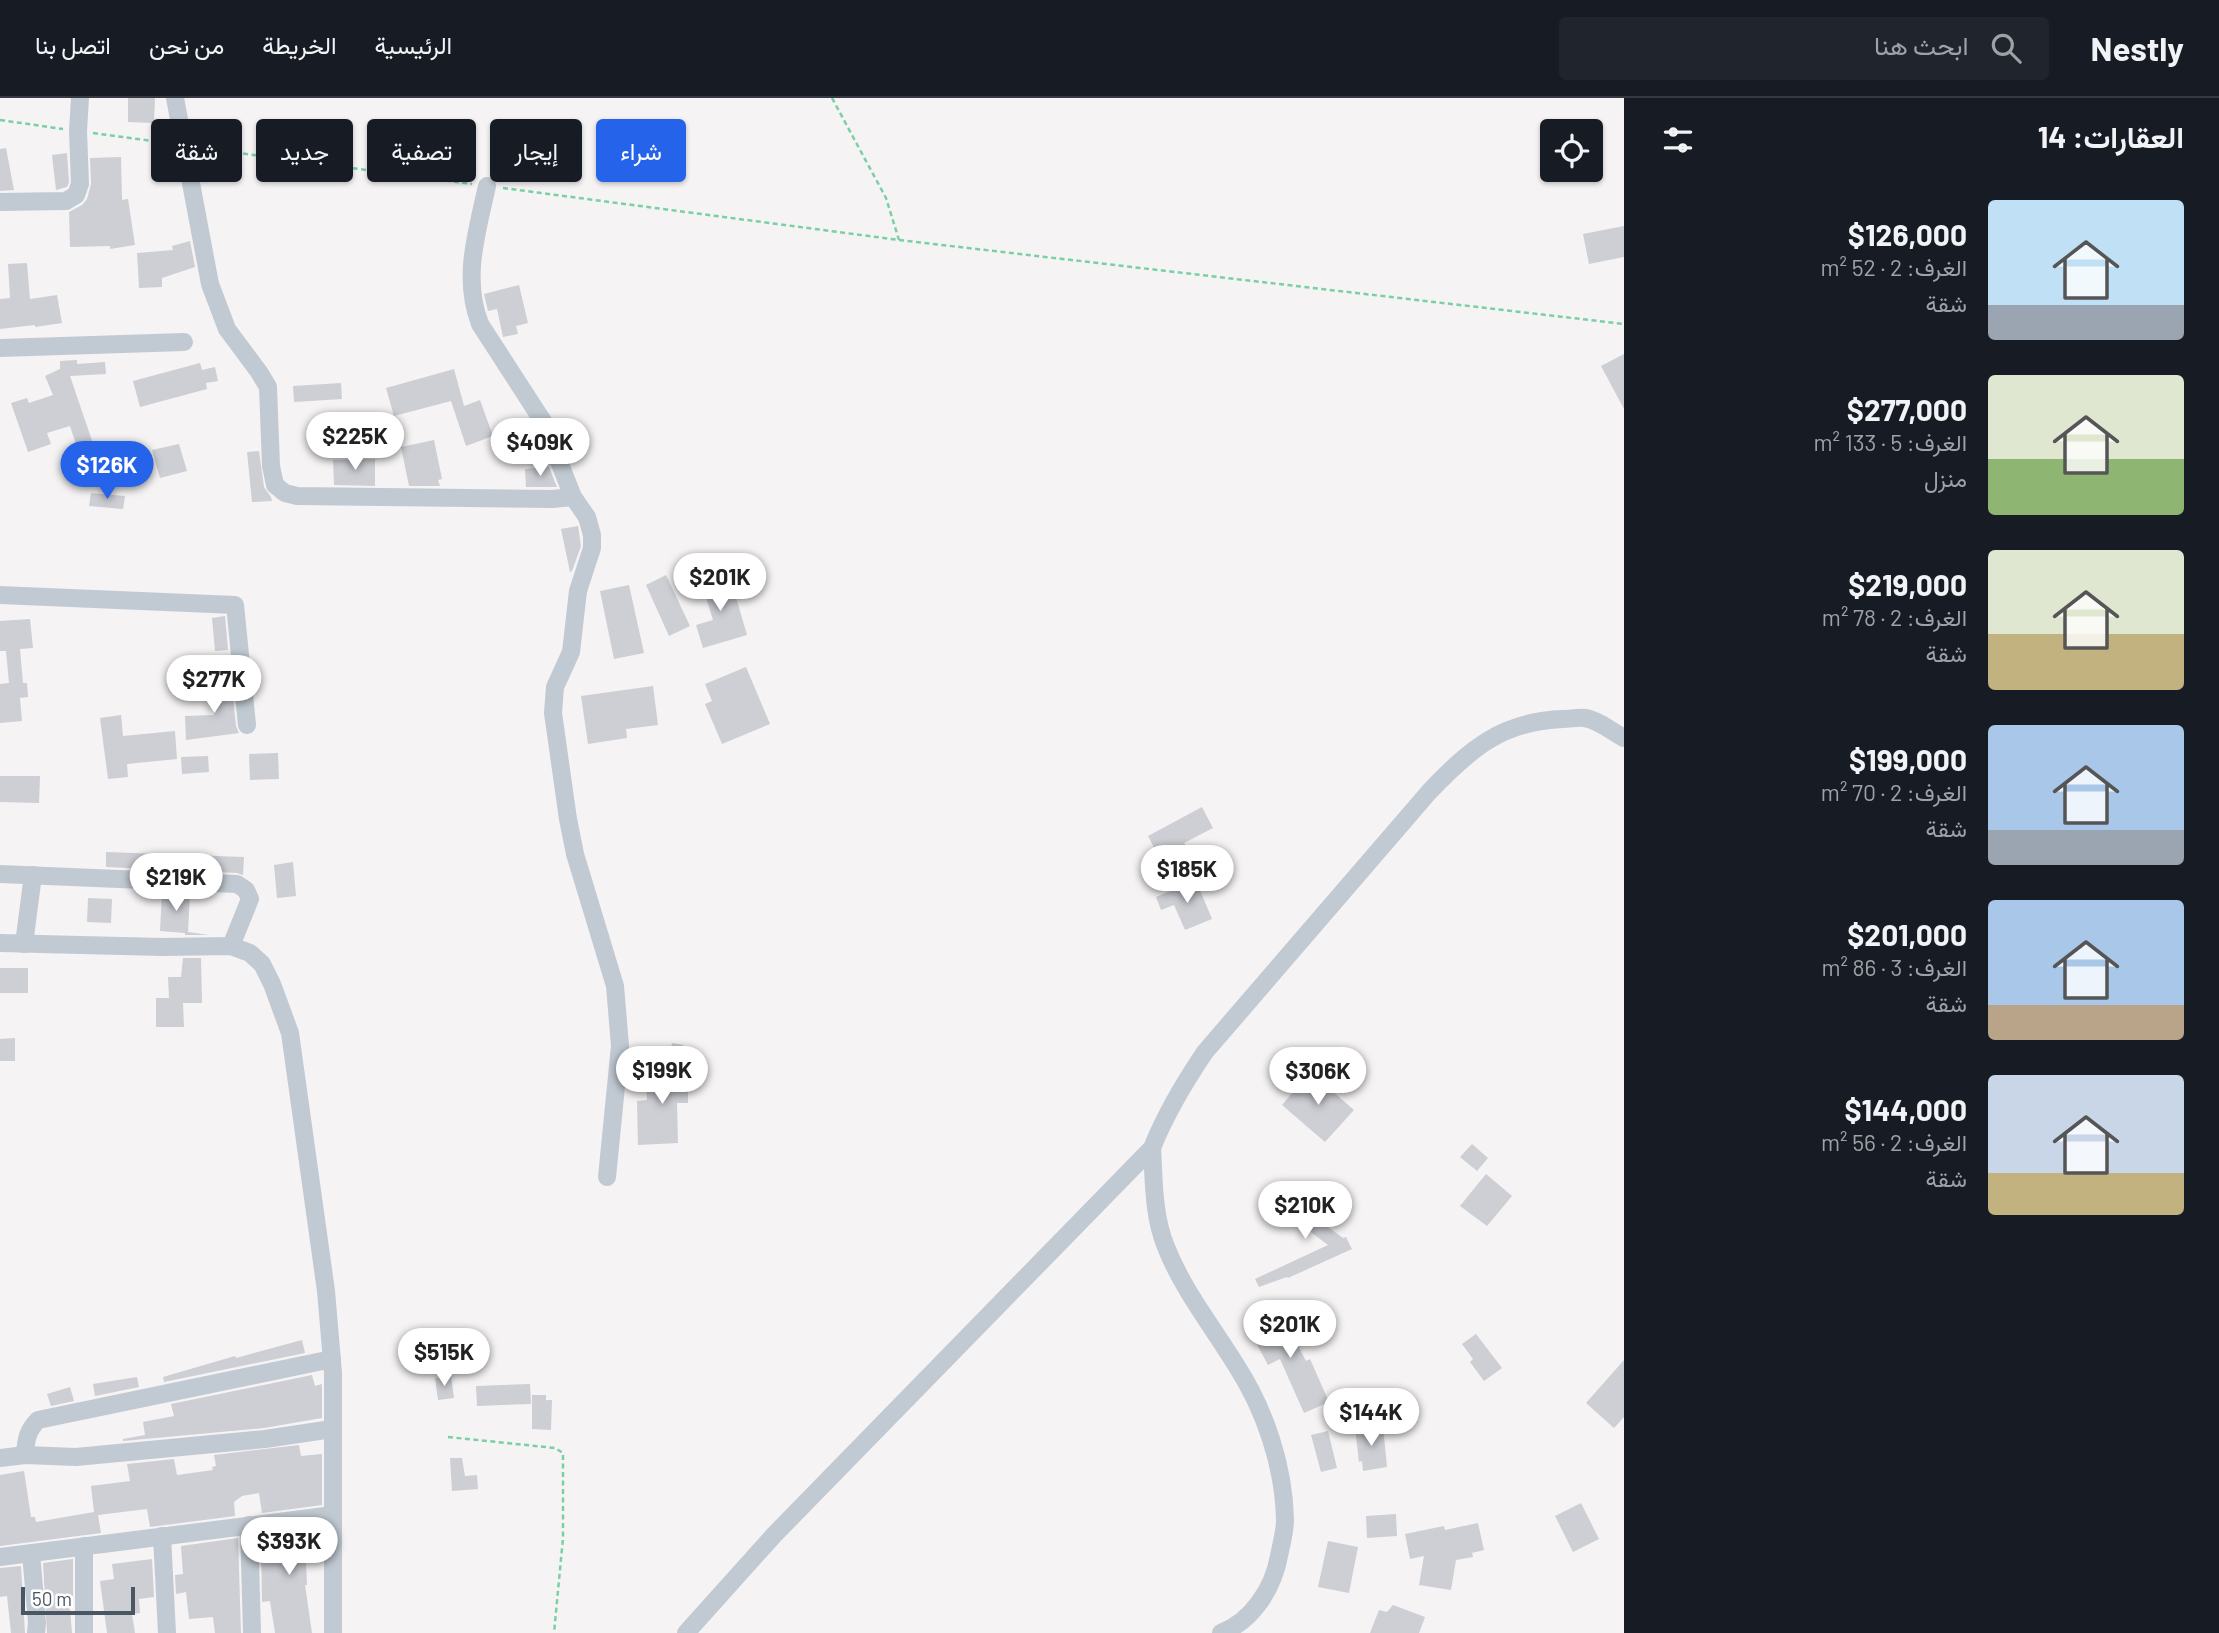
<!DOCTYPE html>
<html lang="ar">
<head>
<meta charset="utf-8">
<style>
	body { margin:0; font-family:Barlow,Vazirmatn,sans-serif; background:#20242c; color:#f1f3f6; direction:rtl; height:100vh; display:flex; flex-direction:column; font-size:26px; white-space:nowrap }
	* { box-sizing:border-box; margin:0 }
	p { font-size:23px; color:#9ea1a6 }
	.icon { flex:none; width:38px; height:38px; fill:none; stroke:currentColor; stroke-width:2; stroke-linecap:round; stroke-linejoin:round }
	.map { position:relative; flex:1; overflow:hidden; direction:ltr }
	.drawer { display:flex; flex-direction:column; background:#171b24; width:595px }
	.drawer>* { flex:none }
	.guide { position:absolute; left:21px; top:21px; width:665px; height:63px; direction:rtl; display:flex; gap:14px }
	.controls { position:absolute; left:1540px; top:21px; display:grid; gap:14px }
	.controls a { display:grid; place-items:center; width:63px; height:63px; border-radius:7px; background:#171b24; box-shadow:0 2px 5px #0004; font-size:35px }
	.scale { position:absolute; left:21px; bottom:18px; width:114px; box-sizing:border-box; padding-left:7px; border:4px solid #4a5661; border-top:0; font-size:19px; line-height:24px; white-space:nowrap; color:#4a5661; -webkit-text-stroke:5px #fff; paint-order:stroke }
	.price { position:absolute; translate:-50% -60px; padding:0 16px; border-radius:24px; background:#fff; color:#222; font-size:23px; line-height:46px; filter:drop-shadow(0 2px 4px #0008) }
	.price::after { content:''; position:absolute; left:50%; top:42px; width:21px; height:16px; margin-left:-10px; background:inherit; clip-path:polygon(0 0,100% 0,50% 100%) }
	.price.active { background:#2563eb; color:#fff }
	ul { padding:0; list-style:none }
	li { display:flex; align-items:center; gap:21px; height:175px; padding:0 35px }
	li span { display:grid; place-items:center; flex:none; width:196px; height:140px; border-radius:7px; color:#555 }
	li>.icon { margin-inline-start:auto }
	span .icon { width:84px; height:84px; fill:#fffc; stroke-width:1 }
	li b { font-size:30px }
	h2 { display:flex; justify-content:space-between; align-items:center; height:84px; padding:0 35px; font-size:30px }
	.pill { padding:0 24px; border-radius:7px; background:#171b24; box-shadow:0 2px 5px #0004; font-size:24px; line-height:63px }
	.pill.active { background:#2563eb; color:#fff }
	header { display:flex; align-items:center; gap:42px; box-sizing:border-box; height:98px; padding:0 35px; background:#171b24; border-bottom:2px solid #363941 }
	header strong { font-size:33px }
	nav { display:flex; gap:38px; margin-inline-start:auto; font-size:24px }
	.search { width:490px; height:63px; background:#20242c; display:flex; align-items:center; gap:18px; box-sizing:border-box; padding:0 24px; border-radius:7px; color:#9ea1a6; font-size:26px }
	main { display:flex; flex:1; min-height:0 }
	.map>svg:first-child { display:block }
	.building { fill:#cdcfd5 }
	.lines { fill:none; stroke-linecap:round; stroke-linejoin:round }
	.path { stroke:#7ad0a6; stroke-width:2.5; stroke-dasharray:5 3.5; stroke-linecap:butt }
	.minor { stroke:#c1cad2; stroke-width:18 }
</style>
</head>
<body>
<header>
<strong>Nestly</strong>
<div class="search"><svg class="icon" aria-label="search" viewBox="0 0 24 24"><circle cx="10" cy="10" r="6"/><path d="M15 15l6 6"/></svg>ابحث هنا</div>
<nav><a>الرئيسية</a><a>الخريطة</a><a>من نحن</a><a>اتصل بنا</a></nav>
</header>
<main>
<section class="drawer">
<h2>العقارات: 14<svg class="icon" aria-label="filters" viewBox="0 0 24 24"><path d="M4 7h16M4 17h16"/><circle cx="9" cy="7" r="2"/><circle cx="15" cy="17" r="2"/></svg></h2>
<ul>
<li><span style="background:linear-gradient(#bfe0f5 75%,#9aa5b1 0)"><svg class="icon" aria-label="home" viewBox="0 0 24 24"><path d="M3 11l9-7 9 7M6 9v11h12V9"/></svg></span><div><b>$126,000</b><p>الغرف: 2 · 52 m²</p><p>شقة</p></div></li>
<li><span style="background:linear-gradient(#dfe7d0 60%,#8fb573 0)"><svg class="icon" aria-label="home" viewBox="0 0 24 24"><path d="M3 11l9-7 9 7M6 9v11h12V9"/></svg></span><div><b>$277,000</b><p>الغرف: 5 · 133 m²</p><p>منزل</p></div></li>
<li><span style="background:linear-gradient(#dfe7d0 60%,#c2b280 0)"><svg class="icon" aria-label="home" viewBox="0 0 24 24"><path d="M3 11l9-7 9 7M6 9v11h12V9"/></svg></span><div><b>$219,000</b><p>الغرف: 2 · 78 m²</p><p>شقة</p></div></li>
<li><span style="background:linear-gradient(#a9c7e8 75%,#9aa5b1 0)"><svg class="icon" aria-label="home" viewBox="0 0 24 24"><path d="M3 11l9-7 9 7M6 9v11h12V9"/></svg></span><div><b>$199,000</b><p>الغرف: 2 · 70 m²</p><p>شقة</p></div></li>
<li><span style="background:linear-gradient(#a9c7e8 75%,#b9a48a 0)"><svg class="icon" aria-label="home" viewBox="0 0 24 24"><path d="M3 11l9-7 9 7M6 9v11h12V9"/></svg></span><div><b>$201,000</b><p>الغرف: 3 · 86 m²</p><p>شقة</p></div></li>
<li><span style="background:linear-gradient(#c9d6e8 70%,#c2b280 0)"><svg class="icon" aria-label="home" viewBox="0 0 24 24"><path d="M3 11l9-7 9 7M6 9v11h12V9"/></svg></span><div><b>$144,000</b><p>الغرف: 2 · 56 m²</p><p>شقة</p></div></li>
</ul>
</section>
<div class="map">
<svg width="1624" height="1535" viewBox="0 0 1624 1535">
	<rect width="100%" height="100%" fill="#f5f3f3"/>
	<g class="building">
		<polygon points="128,0 155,0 154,25 128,24"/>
		<polygon points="6,50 14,92 0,93 0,51"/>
		<polygon points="67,55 69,84 67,89 56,92 52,57"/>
		<polygon points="121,59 122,102 128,101 135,147 110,151 110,148 70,149 69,114 82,107 87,101 91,86 90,60"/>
		<polygon points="1624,128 1624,159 1589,166 1583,136"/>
		<polygon points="190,143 195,169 162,180 162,189 139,190 137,155 173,152 172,148"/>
		<polygon points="27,165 30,201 57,197 62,225 35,229 35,227 0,231 0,201 10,200 8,166"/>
		<polygon points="519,187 528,225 516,228 518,236 503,239 497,211 488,213 484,196"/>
		<polygon points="1624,256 1624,311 1601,268"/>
		<polygon points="77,262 77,266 105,264 106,276 70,278 104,378 88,383 70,328 47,335 51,346 28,354 11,305 27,300 29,305 53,297 45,278 60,271 60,263"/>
		<polygon points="200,265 202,272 215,269 218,283 206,285 207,291 140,309 133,283"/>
		<polygon points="454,271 464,308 480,302 493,338 466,348 451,303 394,318 386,290"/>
		<polygon points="341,285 342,301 294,304 293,288"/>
		<polygon points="434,342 442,381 438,382 440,388 409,388 401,349"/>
		<polygon points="179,346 187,373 160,380 152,352"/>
		<polygon points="259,353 264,389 271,399 272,403 252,404 247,354"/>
		<polygon points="375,361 375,388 334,387 333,362"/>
		<polygon points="549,369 557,389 526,389 525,371"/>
		<polygon points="91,395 125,398 123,411 89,408"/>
		<polygon points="578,428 581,448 572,473 570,474 561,431"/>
		<polygon points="712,470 719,493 733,489 747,537 703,550 696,527 713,522 698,474"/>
		<polygon points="666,477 690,528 669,538 646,487"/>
		<polygon points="629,487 644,555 614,561 600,493"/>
		<polygon points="225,518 228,552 215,553 212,520"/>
		<polygon points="30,521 33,550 20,551 23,585 27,585 28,599 20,600 22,623 0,625 0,586 9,585 6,553 0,553 0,523"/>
		<polygon points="746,569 770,626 722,646 705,606 712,603 705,586"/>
		<polygon points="223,577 227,601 233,600 236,628 239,635 186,642 185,618 214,617 208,580"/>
		<polygon points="653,588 658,627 626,631 627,640 588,646 581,598"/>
		<polygon points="121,617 123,638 175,633 177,661 127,666 128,679 108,681 100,620"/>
		<polygon points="278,655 279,681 250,682 249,656"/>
		<polygon points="208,658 209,674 182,676 181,659"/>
		<polygon points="0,678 40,678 39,705 0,704"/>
		<polygon points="1202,709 1213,730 1184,745 1188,751 1162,765 1148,738"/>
		<polygon points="106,754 244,759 243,777 237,775 106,769"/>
		<polygon points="293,764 296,798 277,800 274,767"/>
		<polygon points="1197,785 1212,821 1185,832 1174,807 1161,812 1156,799 1183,788 1184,791"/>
		<polygon points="162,794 190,795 188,834 209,837 185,837 185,835 160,833"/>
		<polygon points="88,800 112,801 111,825 87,824"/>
		<polygon points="183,860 207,860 201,860 202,905 183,905 184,929 156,929 156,900 169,900 168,879 181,879"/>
		<rect x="0" y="870" width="28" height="25"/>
		<polygon points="15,940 15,963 0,963 0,941"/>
		<polygon points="672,945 683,947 676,991 688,990 688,1005 677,1005 678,1045 638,1047 637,1003 647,1002 646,988 664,987"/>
		<polygon points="1310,974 1354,1012 1325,1044 1282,1007"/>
		<polygon points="1472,1046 1488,1060 1477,1073 1460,1059"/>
		<polygon points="1486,1076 1512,1098 1487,1128 1460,1108"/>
		<polygon points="1275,1090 1343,1140 1346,1139 1352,1151 1288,1180 1287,1179 1259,1189 1255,1181 1328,1147 1267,1101"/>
		<polygon points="1280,1214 1306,1263 1310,1261 1329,1304 1304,1315 1280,1261 1268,1267 1248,1230"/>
		<polygon points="1476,1236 1502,1270 1484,1283 1470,1264 1473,1261 1462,1246"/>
		<polygon points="302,1242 305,1255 164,1284 163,1279 235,1258 236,1260"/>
		<polygon points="1624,1262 1624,1319 1614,1330 1586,1305"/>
		<polygon points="312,1277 315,1288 322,1286 322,1320 264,1330 123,1343 123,1341 145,1337 143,1324 174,1318 171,1306"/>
		<polygon points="451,1278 454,1300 438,1302 435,1280"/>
		<polygon points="137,1279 139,1289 95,1298 93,1286"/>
		<polygon points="530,1286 531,1306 477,1308 476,1288"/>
		<polygon points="70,1289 74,1303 51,1308 47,1296"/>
		<polygon points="532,1297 546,1297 546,1302 552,1302 551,1332 532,1331"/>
		<polygon points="1383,1328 1387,1369 1363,1373 1362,1363 1359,1364 1355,1330"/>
		<polygon points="1328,1333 1337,1370 1321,1374 1311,1337"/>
		<polygon points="299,1347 301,1358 322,1356 322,1407 262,1415 259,1395 242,1398 234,1404 235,1418 150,1429 147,1411 98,1417 101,1435 0,1448 0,1377 24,1373 31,1419 35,1419 36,1424 94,1414 91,1388 130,1383 127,1366 174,1361 177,1377 213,1372 212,1369 216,1368 214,1357"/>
		<polygon points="450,1360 462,1360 465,1378 477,1377 478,1391 452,1393"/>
		<polygon points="1581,1405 1599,1441 1573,1454 1555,1418"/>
		<polygon points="1396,1416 1397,1438 1367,1440 1366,1418"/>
		<polygon points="1478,1425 1484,1452 1472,1455 1473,1459 1456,1462 1451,1492 1419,1487 1424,1458 1410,1461 1405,1436 1444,1428 1445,1432"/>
		<polygon points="322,1430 322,1463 306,1464 307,1487 305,1487 312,1535 275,1535 270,1503 262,1504 261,1446 265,1445 264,1437"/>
		<polygon points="238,1440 241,1535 215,1535 213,1519 189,1521 186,1494 176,1496 175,1477 183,1476 181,1448"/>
		<polygon points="1328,1443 1358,1449 1349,1495 1318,1489"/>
		<polygon points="73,1461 73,1498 69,1499 72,1535 47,1535 43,1465"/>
		<polygon points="152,1461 154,1499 139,1501 140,1515 132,1516 135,1535 107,1535 100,1483 114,1481 112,1466"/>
		<polygon points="21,1468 25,1535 11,1535 7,1498 0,1499 0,1470"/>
		<polygon points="1393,1507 1425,1519 1419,1535 1370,1535 1379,1512 1387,1514"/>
	</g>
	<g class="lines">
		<g class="path">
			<polyline points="832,0 886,100 899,142"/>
			<polyline points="0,22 63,31"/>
			<polyline points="93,35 167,45"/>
			<polyline points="201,50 472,86"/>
			<polyline points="503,90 899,142 1624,226"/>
			<polyline points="448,1339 555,1350 563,1355 563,1440 554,1535"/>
		</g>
		<g class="minor">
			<polyline points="175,0 210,186 227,231 259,274 268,289 271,368 275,387 285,395 297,398 552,401 573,399 587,419 592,437 592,450 578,493 571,554 555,589 553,615 568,721 575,756 615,888 620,948 607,1079"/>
			<path d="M487 88C477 134 462 180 480 226L544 325 573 399"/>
			<polyline points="0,104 66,103 76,97 80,86 78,33 80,0"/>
			<polyline points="0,250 184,244"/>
			<polyline points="0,497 235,507 247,627"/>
			<polyline points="0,776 237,786 246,792 250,801 231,848"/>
			<polyline points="0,845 162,849 231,848 250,855 262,866 272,886 290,935 326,1193 333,1275 333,1535"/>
			<polyline points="24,846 33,777"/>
			<path d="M1152 1050C1154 1083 1153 1117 1166 1149 1183 1192 1212 1228 1236 1267 1265 1312 1284 1368 1285 1422 1285 1434 1281 1447 1279 1458 1273 1491 1252 1523 1221 1535"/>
			<path d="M25 1357C26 1342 27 1333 38 1322L332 1261"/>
			<polyline points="0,1360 25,1357 76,1359 265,1341 332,1331"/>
			<polyline points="249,1427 252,1535"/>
			<polyline points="162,1438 167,1535"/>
			<polyline points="31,1455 37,1525 36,1535"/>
			<polyline points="0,1459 333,1417"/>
			<polyline points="84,1535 84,1448"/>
			<path d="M686 1535 774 1437 1152 1050C1166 1015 1184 985 1205 954L1429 694C1470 651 1502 623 1563 621 1570 621 1578 619 1585 620 1598 622 1613 634 1624 640"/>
		</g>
	</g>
</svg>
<div class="controls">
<a><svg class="icon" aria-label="locate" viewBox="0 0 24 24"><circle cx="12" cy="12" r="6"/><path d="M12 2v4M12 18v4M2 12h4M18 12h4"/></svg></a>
</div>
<div class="scale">50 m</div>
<b class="price" style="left:355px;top:374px">$225K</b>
<b class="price" style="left:540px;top:380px">$409K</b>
<b class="price active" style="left:107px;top:403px">$126K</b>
<b class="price" style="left:720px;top:515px">$201K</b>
<b class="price" style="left:214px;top:617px">$277K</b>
<b class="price" style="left:1187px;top:807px">$185K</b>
<b class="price" style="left:176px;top:815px">$219K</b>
<b class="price" style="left:662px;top:1008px">$199K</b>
<b class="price" style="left:1318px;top:1009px">$306K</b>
<b class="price" style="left:1305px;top:1143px">$210K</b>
<b class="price" style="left:1290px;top:1262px">$201K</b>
<b class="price" style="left:444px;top:1290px">$515K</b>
<b class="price" style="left:1371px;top:1350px">$144K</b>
<b class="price" style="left:289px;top:1479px">$393K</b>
<div class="guide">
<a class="pill active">شراء</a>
<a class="pill">إيجار</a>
<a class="pill">تصفية</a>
<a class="pill">جديد</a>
<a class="pill">شقة</a>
</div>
</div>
</main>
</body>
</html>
